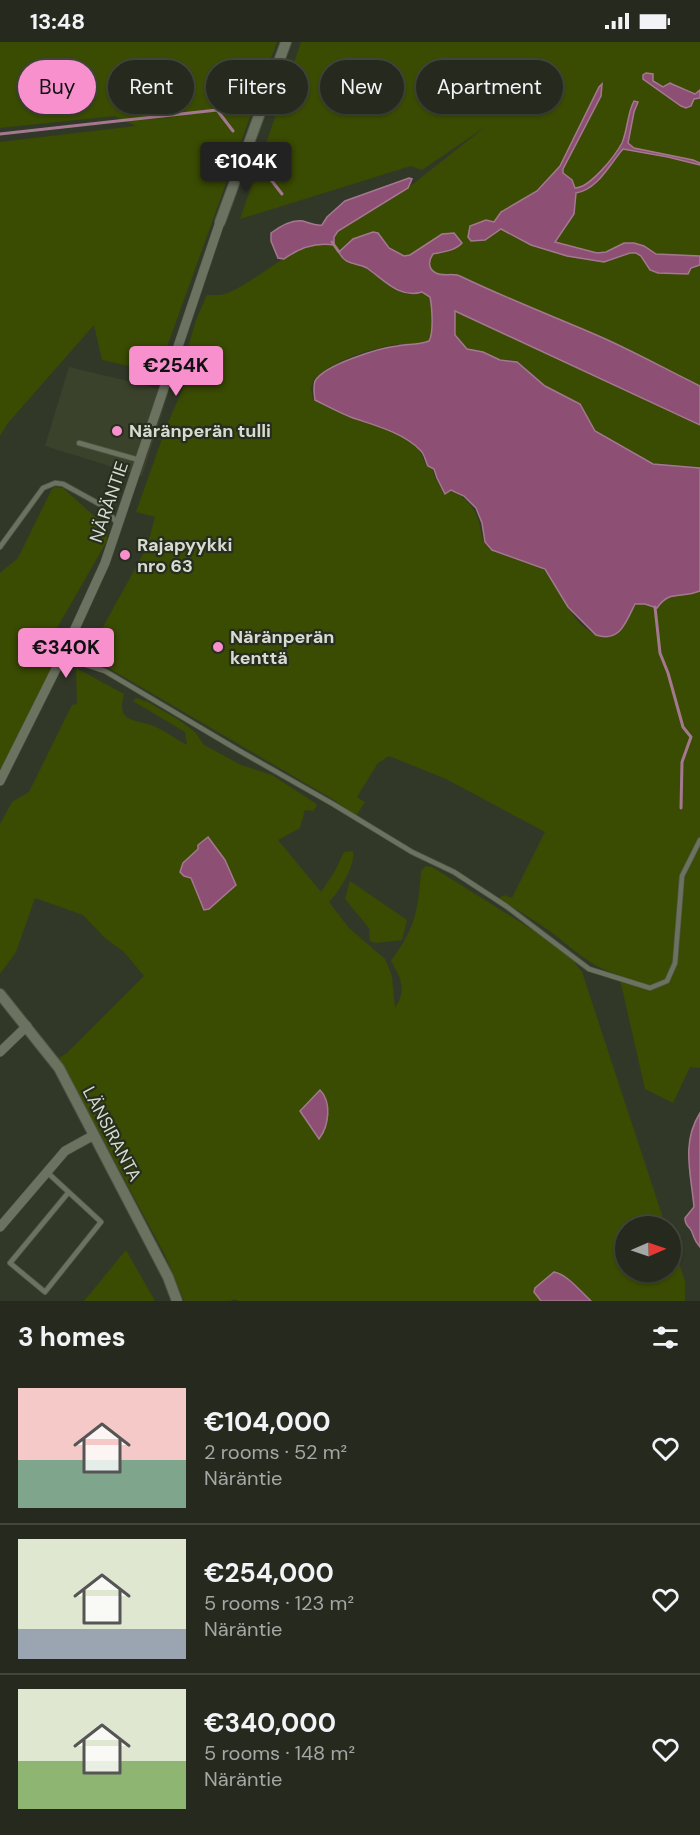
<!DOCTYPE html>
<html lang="en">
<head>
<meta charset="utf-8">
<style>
	body { margin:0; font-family:"DM Sans",sans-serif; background:#32362b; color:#f1f3f6; height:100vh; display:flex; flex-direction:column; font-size:22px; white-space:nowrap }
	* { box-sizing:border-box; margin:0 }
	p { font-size:20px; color:#a4a7a4 }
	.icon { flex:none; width:33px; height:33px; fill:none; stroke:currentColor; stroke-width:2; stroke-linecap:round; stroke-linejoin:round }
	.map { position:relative; height:1259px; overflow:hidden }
	.side { display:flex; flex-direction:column; background:#262a1e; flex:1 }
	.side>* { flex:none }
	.top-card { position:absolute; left:18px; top:18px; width:664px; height:54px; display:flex; gap:12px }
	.needle { width:39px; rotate:88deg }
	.fabs { position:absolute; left:615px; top:1174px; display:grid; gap:12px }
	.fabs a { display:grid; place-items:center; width:66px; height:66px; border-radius:50%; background:#262a1e; box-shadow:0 2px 4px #0004,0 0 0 2px #42463c; font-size:30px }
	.price { position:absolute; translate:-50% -51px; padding:0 14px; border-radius:6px; background:#f790cd; color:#111; font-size:20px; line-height:39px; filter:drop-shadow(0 2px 3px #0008) }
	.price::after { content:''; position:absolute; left:50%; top:36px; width:18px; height:14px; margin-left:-9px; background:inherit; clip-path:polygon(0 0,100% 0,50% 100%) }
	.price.selected { background:#222; color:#fff }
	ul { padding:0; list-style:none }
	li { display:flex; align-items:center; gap:18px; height:150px; padding:0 18px }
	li+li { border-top:2px solid #42463c }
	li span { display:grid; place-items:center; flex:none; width:168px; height:120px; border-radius:0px; color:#555 }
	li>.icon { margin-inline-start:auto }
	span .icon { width:72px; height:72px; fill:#fffc; stroke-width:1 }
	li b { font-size:26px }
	h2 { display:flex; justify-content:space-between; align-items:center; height:72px; padding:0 18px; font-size:26px }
	.chip { padding:0 21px; border-radius:27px; background:#262a1e; box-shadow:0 2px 4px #0004,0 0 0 2px #42463c; font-size:21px; line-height:54px }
	.chip.selected { background:#f790cd; color:#111 }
	.status { display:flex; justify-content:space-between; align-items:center; height:42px; padding:0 30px; background:#262a1e; direction:ltr }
	.status svg { height:16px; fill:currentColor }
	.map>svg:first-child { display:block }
	.built { fill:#3b422c }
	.green { fill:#3a4b02 }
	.water { fill:#8d4f74; stroke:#a47990; stroke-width:1.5 }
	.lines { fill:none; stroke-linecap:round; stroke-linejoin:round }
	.stream { stroke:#a47990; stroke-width:3 }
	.service-casing { stroke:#4f5446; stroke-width:6 }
	.minor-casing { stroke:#4f5446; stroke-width:10 }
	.tertiary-casing { stroke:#4f5446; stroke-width:12 }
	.service { stroke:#6c7260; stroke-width:4.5 }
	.minor { stroke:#6c7260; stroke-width:9 }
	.tertiary { stroke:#6c7260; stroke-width:10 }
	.poi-dot { fill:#f790cd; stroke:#282e1e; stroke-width:2 }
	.labels { text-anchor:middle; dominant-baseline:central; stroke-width:4.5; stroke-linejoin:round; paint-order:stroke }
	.poi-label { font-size:18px; font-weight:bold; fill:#d8dbd1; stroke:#282e1e; text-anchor:start }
	.street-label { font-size:18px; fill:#d8dbd1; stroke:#282e1e }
</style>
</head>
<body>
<div class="status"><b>13:48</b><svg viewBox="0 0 49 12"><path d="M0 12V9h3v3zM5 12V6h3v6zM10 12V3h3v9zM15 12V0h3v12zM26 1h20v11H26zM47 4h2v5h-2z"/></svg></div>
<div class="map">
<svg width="700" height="1259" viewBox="0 0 700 1259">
	<rect width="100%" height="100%" fill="#323828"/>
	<polygon class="built" points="69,325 169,349 142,434 45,404"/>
	<g class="green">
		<polygon points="0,0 277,0 163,316 151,329 102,318 94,283 8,381 0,394 0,100 136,84 115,74 0,86"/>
		<path d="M301 0H700V345L433 231C429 224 427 219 432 213L459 204 461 202 460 199 404 215 353 197 339 210C344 224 356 220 367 227 384 238 400 258 422 251L430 255C432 266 434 290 429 299 417 303 404 301 392 303 364 309 335 318 314 337L311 346 313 357C325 363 338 370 351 375 372 382 402 390 418 407 422 411 423 418 426 423L432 426 435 435 443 450 449 447C466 455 477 466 480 485 482 493 482 500 489 506 501 517 533 516 544 528 563 549 570 584 600 594L633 561 700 547V1026L690 1025 673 1061 645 1047 619 933C587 924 570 903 544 885 529 875 514 866 499 856L504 853 512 856 545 790 446 737 389 714 378 721 357 755 365 760 356 774 334 758 100 621 88 617V612L147 505 155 475 136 470 167 383 190 330 187 309 196 278 207 253C215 253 223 254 230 250 255 239 276 218 302 207 315 201 329 203 338 189L408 146 485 85 422 128 411 124 240 177Z"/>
		<polygon points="455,268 700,383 700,425 653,421 595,388 579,362 546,344 517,319 498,317 481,309 467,307 456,293"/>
		<polygon points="55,445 63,446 103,482 107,488 107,499 49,600 68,608 0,735 0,531 18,516 52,447"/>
		<path d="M76 626 124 652C115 684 138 676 158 686 168 691 177 698 187 703L185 690 133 659 136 656 148 660 179 678 195 690 204 703 241 723 272 733 315 761 317 764 313 769 305 768 300 786 278 798 321 850 335 829 344 810 353 809C356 823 339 850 329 860L349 886 385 917 392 934 395 966C407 948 401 936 391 919 415 886 418 870 421 829L426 824 432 825 555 902 569 913 582 930 666 1185H626L625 1188 620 1184 625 1189 626 1230H670L671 1198 685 1239V1259H238L235 1257 230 1259H184L165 1213 59 1016 67 1011 144 934 124 910 105 896 83 873 35 856 16 910 0 932V782L12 760 29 750 72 663 77 662Z"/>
		<polygon points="350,839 407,878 402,898 376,901 370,899 369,886 345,857"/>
		<polygon points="126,1208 155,1259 84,1259"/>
	</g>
	<g class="water">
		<path d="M646 31 653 32V39L663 45 670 41C678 45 686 48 695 52L700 48V56L694 57 691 64 686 66 681 64 643 37V33Z"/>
		<path d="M602 42 601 54 563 127V131L572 138 575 146C590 146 615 114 622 101 628 87 627 72 634 59L638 60 634 70 628 101 634 106 693 118 700 121V123L668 115 623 107C609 123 598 147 576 151L574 172 555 200 597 211 606 210 624 201H634L644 204 656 212 700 214V223L691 226 688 232 658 231 650 228 641 214 636 211H630L604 220 567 214 531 203 501 187 485 198 471 199 468 195 470 184 486 178 494 180 501 170 537 149 560 124 599 45Z"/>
		<path d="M409 136 412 137 408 146 338 189 334 195V203C315 200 299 206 284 217L278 216 271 199V191C279 185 292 177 303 179 310 181 315 184 322 183L327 175 345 159Z"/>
		<path d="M373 190 378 191 389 206 404 214 410 213 442 192 454 191 462 201C455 209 442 210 433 212 428 219 428 227 436 231 444 235 454 230 462 235 508 257 555 275 601 295 635 310 667 328 700 344V383L455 269V293L467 307 483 310 500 318 517 320 545 344 580 362 595 389 653 422 700 426V549C681 557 670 547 657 566L645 562H635C626 580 620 601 596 593L568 565 545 527 492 508 485 500 482 481 476 466 464 454 451 448 445 452 437 436 434 427 428 424C425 419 425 412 420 408 404 391 374 383 353 376 340 371 327 364 315 358 314 352 313 345 315 339 324 323 379 306 397 304 408 302 418 303 429 299 434 291 432 265 430 255L422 250C400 257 384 238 367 226 356 220 345 224 339 210L353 197Z"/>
		<polygon points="208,795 225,818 236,843 209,867 204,868 191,836 184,834 180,830 183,821 198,807 198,803"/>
		<path d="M320 1048C332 1060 329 1084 319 1097L300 1069Z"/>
		<path d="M700 1071V1205C693 1197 695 1196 691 1188 688 1183 685 1184 685 1176L694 1165C691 1131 681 1101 700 1071Z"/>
		<path d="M554 1230C567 1232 581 1250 591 1259H541L534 1250 535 1246Z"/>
	</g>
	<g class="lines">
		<g class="stream">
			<polyline points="0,92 217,68 233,89"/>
			<polyline points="258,121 282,152"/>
			<polyline points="332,200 339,210"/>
			<polyline points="655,565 660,611 668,631 683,685 691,695 682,720 681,766"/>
		</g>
		<g class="service-casing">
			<g id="service">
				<polyline points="79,401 139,418"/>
				<polyline points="0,505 43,446 55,441 63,442 103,464 117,481"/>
				<polyline points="62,615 105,629 238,708 333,762 412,810 454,830 506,864 589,927 650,946 667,939 675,921 682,834 700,798"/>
				<path d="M47 1130C65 1147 83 1163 101 1180L45 1250 10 1221 68 1151"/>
			</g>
		</g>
		<g class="minor-casing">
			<g id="minor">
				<polyline points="0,739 62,615 105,521 220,180"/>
				<polyline points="0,1010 27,984"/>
				<polyline points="0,1185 65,1109 94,1093"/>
			</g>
		</g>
		<g class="tertiary-casing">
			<g id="tertiary">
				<polyline points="220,180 286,0"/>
				<polyline points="0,952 59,1026 168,1235 177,1259"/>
			</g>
		</g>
		<use href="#service" class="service"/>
		<use href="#minor" class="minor"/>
		<use href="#tertiary" class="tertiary"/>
	</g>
	<g class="poi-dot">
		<circle cx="117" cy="389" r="6"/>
		<circle cx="125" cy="513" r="6"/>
		<circle cx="218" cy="605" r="6"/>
	</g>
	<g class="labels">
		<g class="poi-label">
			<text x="129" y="389">Näränperän tulli</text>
			<text x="137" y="503">Rajapyykki<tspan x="137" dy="21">nro 63</tspan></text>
			<text x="230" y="595">Näränperän<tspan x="230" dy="21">kenttä</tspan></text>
		</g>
		<g class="street-label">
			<text transform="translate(109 460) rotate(-71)">NÄRÄNTIE</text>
			<text transform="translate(112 1092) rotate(62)">LÄNSIRANTA</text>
		</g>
	</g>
</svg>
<div class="fabs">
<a><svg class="needle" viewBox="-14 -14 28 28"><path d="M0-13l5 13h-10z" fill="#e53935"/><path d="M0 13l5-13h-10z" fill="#a4a7a4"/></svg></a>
</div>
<b class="price selected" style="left:246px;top:151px">€104K</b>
<b class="price" style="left:176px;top:355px">€254K</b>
<b class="price" style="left:66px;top:637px">€340K</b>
<div class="top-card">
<a class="chip selected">Buy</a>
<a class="chip">Rent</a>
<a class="chip">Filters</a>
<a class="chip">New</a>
<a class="chip">Apartment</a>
</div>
</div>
<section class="side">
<h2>3 homes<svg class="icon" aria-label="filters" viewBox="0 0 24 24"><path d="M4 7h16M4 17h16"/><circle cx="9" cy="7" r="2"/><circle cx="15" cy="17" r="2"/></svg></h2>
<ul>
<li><span style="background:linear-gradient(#f6c9c9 60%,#7fa58c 0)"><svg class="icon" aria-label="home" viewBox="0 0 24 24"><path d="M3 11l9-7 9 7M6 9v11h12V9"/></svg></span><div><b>€104,000</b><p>2 rooms · 52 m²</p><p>Näräntie</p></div><svg class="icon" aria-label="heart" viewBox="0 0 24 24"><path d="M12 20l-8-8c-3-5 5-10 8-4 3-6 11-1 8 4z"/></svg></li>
<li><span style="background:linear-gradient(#dfe7d0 75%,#9aa5b1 0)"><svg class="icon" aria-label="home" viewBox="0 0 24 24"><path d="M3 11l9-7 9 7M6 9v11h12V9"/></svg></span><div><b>€254,000</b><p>5 rooms · 123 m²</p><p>Näräntie</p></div><svg class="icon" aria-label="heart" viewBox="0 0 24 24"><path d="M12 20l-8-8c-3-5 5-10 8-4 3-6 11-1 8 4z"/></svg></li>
<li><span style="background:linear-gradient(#dfe7d0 60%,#8fb573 0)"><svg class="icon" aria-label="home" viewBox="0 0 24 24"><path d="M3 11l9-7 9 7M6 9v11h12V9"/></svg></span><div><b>€340,000</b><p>5 rooms · 148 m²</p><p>Näräntie</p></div><svg class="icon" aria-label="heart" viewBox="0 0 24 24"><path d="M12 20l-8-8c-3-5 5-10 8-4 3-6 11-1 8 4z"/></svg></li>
</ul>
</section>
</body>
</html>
